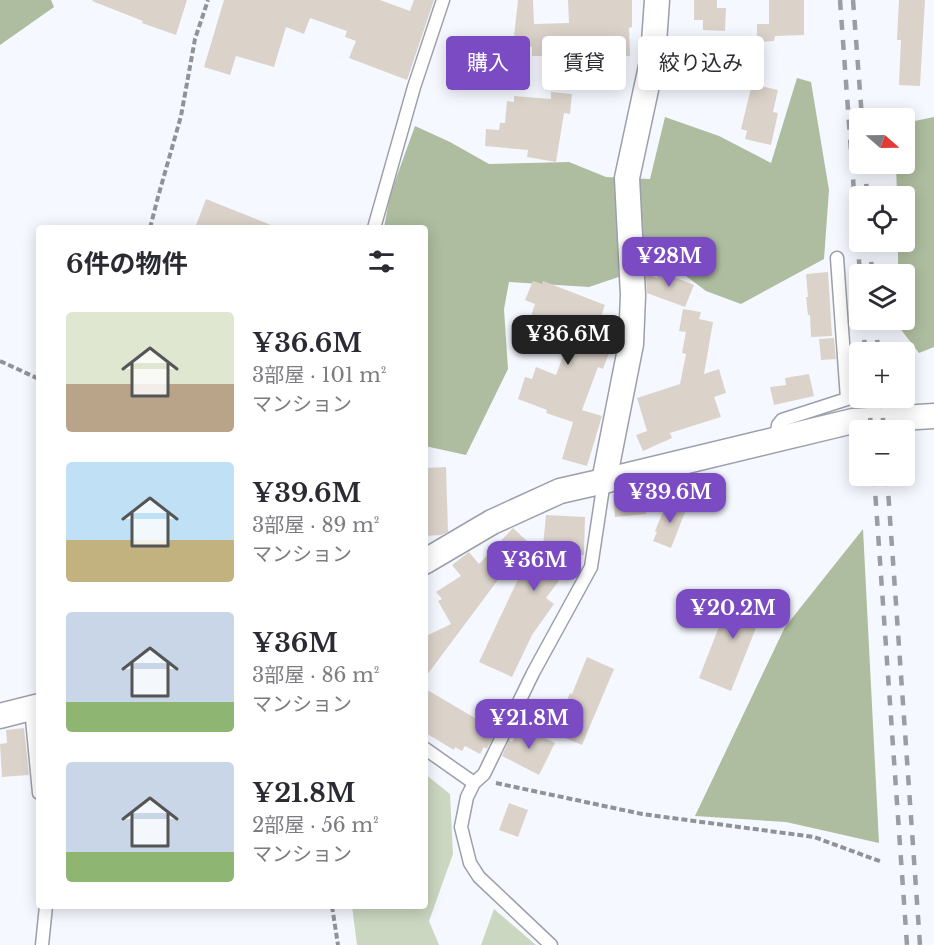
<!DOCTYPE html>
<html lang="ja">
<head>
<meta charset="utf-8">
<style>
	body { margin:0; font-family:"Libre Baskerville","Noto Sans JP",serif; background:#f7f7f7; color:#2b2b33; height:100vh; display:flex; flex-direction:column; font-size:22px; white-space:nowrap }
	* { box-sizing:border-box; margin:0 }
	p { font-size:20px; color:#7c7c81 }
	.icon { flex:none; width:33px; height:33px; fill:none; stroke:currentColor; stroke-width:2; stroke-linecap:round; stroke-linejoin:round }
	.map { position:relative; flex:1; overflow:hidden }
	.panel { position:absolute; left:36px; top:225px; width:392px; height:684px; display:flex; flex-direction:column; background:#fff; border-radius:6px; box-shadow:0 3px 15px #0003 }
	.panel>* { flex:none }
	.hud { position:absolute; left:446px; top:36px; width:398px; height:54px; display:flex; gap:12px }
	.needle { width:39px; rotate:110deg }
	.fabs { position:absolute; left:849px; top:108px; display:grid; gap:12px }
	.fabs a { display:grid; place-items:center; width:66px; height:66px; border-radius:6px; background:#fff; box-shadow:0 3px 15px #0003; font-size:30px }
	.price { position:absolute; translate:-50% -51px; padding:0 14px; border-radius:12px; background:#7a4bc3; color:#fff; font-size:20px; line-height:39px; filter:drop-shadow(0 2px 3px #0008) }
	.price::after { content:''; position:absolute; left:50%; top:36px; width:18px; height:14px; margin-left:-9px; background:inherit; clip-path:polygon(0 0,100% 0,50% 100%) }
	.price.selected { background:#222; color:#fff }
	ul { padding:0; list-style:none }
	li { display:flex; align-items:center; gap:18px; height:150px; padding:0 30px }
	li span { display:grid; place-items:center; flex:none; width:168px; height:120px; border-radius:6px; color:#555 }
	li>.icon { margin-inline-start:auto }
	span .icon { width:72px; height:72px; fill:#fffc; stroke-width:1 }
	li b { font-size:26px }
	h2 { display:flex; justify-content:space-between; align-items:center; height:72px; padding:0 30px; font-size:26px }
	.chip { padding:0 21px; border-radius:6px; background:#fff; box-shadow:0 3px 15px #0003; font-size:21px; line-height:54px }
	.chip.selected { background:#7a4bc3; color:#fff }
	.map>svg:first-child { display:block }
	.green { fill:#cbd7c0 }
	.forest { fill:#aebd9f }
	.building { fill:#dbd3ca }
	.lines { fill:none; stroke-linecap:round; stroke-linejoin:round }
	.service-casing { stroke:#9c9faa; stroke-width:15 }
	.minor-casing { stroke:#9c9faa; stroke-width:27 }
	.path { stroke:#909298; stroke-width:4; stroke-dasharray:6 3; stroke-linecap:butt }
	.service { stroke:#fff; stroke-width:12 }
	.minor { stroke:#fff; stroke-width:24 }
	.rail { stroke:#9b9da3; stroke-width:4.5; stroke-dasharray:10 10; stroke-linecap:butt }
</style>
</head>
<body>
<div class="map">
<svg width="934" height="945" viewBox="0 0 934 945">
	<rect width="100%" height="100%" fill="#f6f8ff"/>
	<g class="green">
		<polygon points="425,774 450,794 453,854 429,921 439,945 357,945 352,906 424,906"/>
		<polygon points="494,909 536,945 481,945"/>
	</g>
	<g class="forest">
		<polygon points="0,0 51,0 54,7 0,45"/>
		<polygon points="797,78 811,82 829,190 824,259 741,304 706,291 666,261 589,287 509,282 504,309 508,369 466,455 425,446 424,228 384,228 390,195 415,126 450,142 489,164 569,162 606,177 650,179 665,117 719,136 771,163"/>
		<polygon points="934,117 934,347 919,353 899,327 899,320 904,320 904,274 898,274 898,242 904,242 904,196 897,196 896,164 904,164 905,123"/>
		<polygon points="863,529 879,843 786,822 695,816 785,627"/>
	</g>
	<g class="building">
		<polygon points="93,0 187,0 176,35 142,23 143,21 92,1"/>
		<polygon points="224,0 380,0 410,11 414,0 434,0 407,80 349,58 356,41 345,37 347,31 310,18 304,34 286,27 274,67 236,56 230,75 204,67"/>
		<polygon points="518,0 533,0 534,24 569,23 568,0 632,0 632,27 629,28 630,56 587,58 587,83 563,83 563,56 532,56 532,47 513,46"/>
		<polygon points="694,0 717,0 717,8 726,8 725,31 703,30 703,20 694,20"/>
		<polygon points="769,0 804,0 804,35 775,36 774,41 757,42 757,24 769,24"/>
		<polygon points="899,0 925,0 920,86 899,85 901,40 897,40"/>
		<polygon points="718,52 753,63 746,84 711,72"/>
		<polygon points="752,84 778,90 773,112 778,113 771,145 745,139 747,131 741,129"/>
		<polygon points="551,92 572,94 570,114 564,113 556,162 527,157 528,150 485,146 486,129 499,130 500,123 505,123 507,101 514,102 514,96 551,99"/>
		<polygon points="206,199 276,227 276,228 195,228"/>
		<polygon points="659,271 694,285 685,307 647,293 646,278 648,274 657,278"/>
		<polygon points="828,272 832,336 811,337 810,315 808,315 806,297 808,297 806,274"/>
		<polygon points="533,281 542,284 543,281 605,305 590,347 609,353 603,369 598,367 582,410 602,416 587,466 562,459 573,422 546,413 547,410 518,399 525,377 532,379 536,367 556,375 572,332 531,316 535,304 525,300"/>
		<polygon points="683,309 701,312 699,319 713,322 704,374 719,369 726,393 714,397 721,417 670,433 672,438 643,451 636,435 647,431 637,398 680,384 686,354 682,353 686,332 679,331"/>
		<polygon points="834,338 836,359 821,360 819,339"/>
		<polygon points="809,374 814,396 774,405 770,387 786,385 785,378"/>
		<polygon points="446,467 448,532 441,535 424,536 424,468"/>
		<polygon points="644,492 646,514 615,517 613,495"/>
		<polygon points="668,500 687,507 671,548 653,541 657,532 655,531"/>
		<polygon points="546,515 585,517 584,555 578,555 546,598 554,604 532,635 512,677 479,662 536,541 543,546"/>
		<polygon points="513,528 527,541 424,679 424,637 451,624 438,601 442,599 436,592 461,576 452,565 469,552 479,564"/>
		<polygon points="743,590 762,597 759,603 765,605 731,691 699,678 733,591 741,594"/>
		<polygon points="587,657 614,669 582,745 553,733 570,693 572,694"/>
		<polygon points="424,688 480,721 479,724 495,733 487,749 484,747 480,754 465,746 462,751 455,747 454,750 424,732"/>
		<polygon points="520,726 555,743 539,775 502,756 509,740 512,742"/>
		<polygon points="24,728 29,775 2,777 0,744 7,743 6,730"/>
		<polygon points="509,803 528,810 518,837 499,830"/>
	</g>
	<g class="lines">
		<g class="service-casing">
			<g id="service">
				<polyline points="374,228 414,87 443,0"/>
				<polyline points="776,439 778,425 782,420 847,399 837,258"/>
				<polyline points="31,708 39,793"/>
				<polyline points="424,748 474,783"/>
				<polyline points="42,945 46,906"/>
				<polyline points="551,945 479,877 470,863 461,827 467,797 474,783 484,774 533,673 591,567 604,481"/>
			</g>
		</g>
		<g class="minor-casing">
			<g id="minor">
				<polyline points="604,481 631,344 633,295 627,178 653,57 657,0"/>
				<polyline points="424,562 492,522 560,491 604,481 853,421 934,416"/>
				<polyline points="0,716 39,706"/>
			</g>
		</g>
		<g class="path">
			<polyline points="150,228 158,197 181,116 195,39 208,0"/>
			<polyline points="0,361 39,379"/>
			<polyline points="496,783 642,814 814,837 882,862"/>
			<polyline points="332,906 338,945"/>
		</g>
		<use href="#service" class="service"/>
		<use href="#minor" class="minor"/>
		<g class="rail">
			<polyline points="840,0 860,274"/>
			<polyline points="853,0 862,118"/>
			<polyline points="865,164 867,196"/>
			<polyline points="870,242 872,274"/>
			<polyline points="863,320 865,352"/>
			<polyline points="876,320 878,352"/>
			<polyline points="869,398 871,430"/>
			<polyline points="881,398 884,430"/>
			<polyline points="874,476 907,945"/>
			<polyline points="887,476 920,945"/>
		</g>
	</g>
</svg>
<div class="fabs">
<a><svg class="needle" viewBox="-14 -14 28 28"><path d="M0-13l5 13h-10z" fill="#e53935"/><path d="M0 13l5-13h-10z" fill="#7c7c81"/></svg></a>
<a><svg class="icon" aria-label="locate" viewBox="0 0 24 24"><circle cx="12" cy="12" r="6"/><path d="M12 2v4M12 18v4M2 12h4M18 12h4"/></svg></a>
<a><svg class="icon" aria-label="layers" viewBox="0 0 24 24"><path d="M12 4l9 5-9 5-9-5zM3 14l9 5 9-5"/></svg></a>
<a>+</a>
<a>−</a>
</div>
<b class="price" style="left:669px;top:288px">¥28M</b>
<b class="price selected" style="left:568px;top:366px">¥36.6M</b>
<b class="price" style="left:670px;top:524px">¥39.6M</b>
<b class="price" style="left:534px;top:592px">¥36M</b>
<b class="price" style="left:733px;top:640px">¥20.2M</b>
<b class="price" style="left:529px;top:750px">¥21.8M</b>
<div class="hud">
<a class="chip selected">購入</a>
<a class="chip">賃貸</a>
<a class="chip">絞り込み</a>
</div>
<section class="panel">
<h2>6件の物件<svg class="icon" aria-label="filters" viewBox="0 0 24 24"><path d="M4 7h16M4 17h16"/><circle cx="9" cy="7" r="2"/><circle cx="15" cy="17" r="2"/></svg></h2>
<ul>
<li><span style="background:linear-gradient(#dfe7d0 60%,#b9a48a 0)"><svg class="icon" aria-label="home" viewBox="0 0 24 24"><path d="M3 11l9-7 9 7M6 9v11h12V9"/></svg></span><div><b>¥36.6M</b><p>3部屋 · 101 m²</p><p>マンション</p></div></li>
<li><span style="background:linear-gradient(#bfe0f5 65%,#c2b280 0)"><svg class="icon" aria-label="home" viewBox="0 0 24 24"><path d="M3 11l9-7 9 7M6 9v11h12V9"/></svg></span><div><b>¥39.6M</b><p>3部屋 · 89 m²</p><p>マンション</p></div></li>
<li><span style="background:linear-gradient(#c9d6e8 75%,#8fb573 0)"><svg class="icon" aria-label="home" viewBox="0 0 24 24"><path d="M3 11l9-7 9 7M6 9v11h12V9"/></svg></span><div><b>¥36M</b><p>3部屋 · 86 m²</p><p>マンション</p></div></li>
<li><span style="background:linear-gradient(#c9d6e8 75%,#8fb573 0)"><svg class="icon" aria-label="home" viewBox="0 0 24 24"><path d="M3 11l9-7 9 7M6 9v11h12V9"/></svg></span><div><b>¥21.8M</b><p>2部屋 · 56 m²</p><p>マンション</p></div></li>
</ul>
</section>
</div>
</body>
</html>
